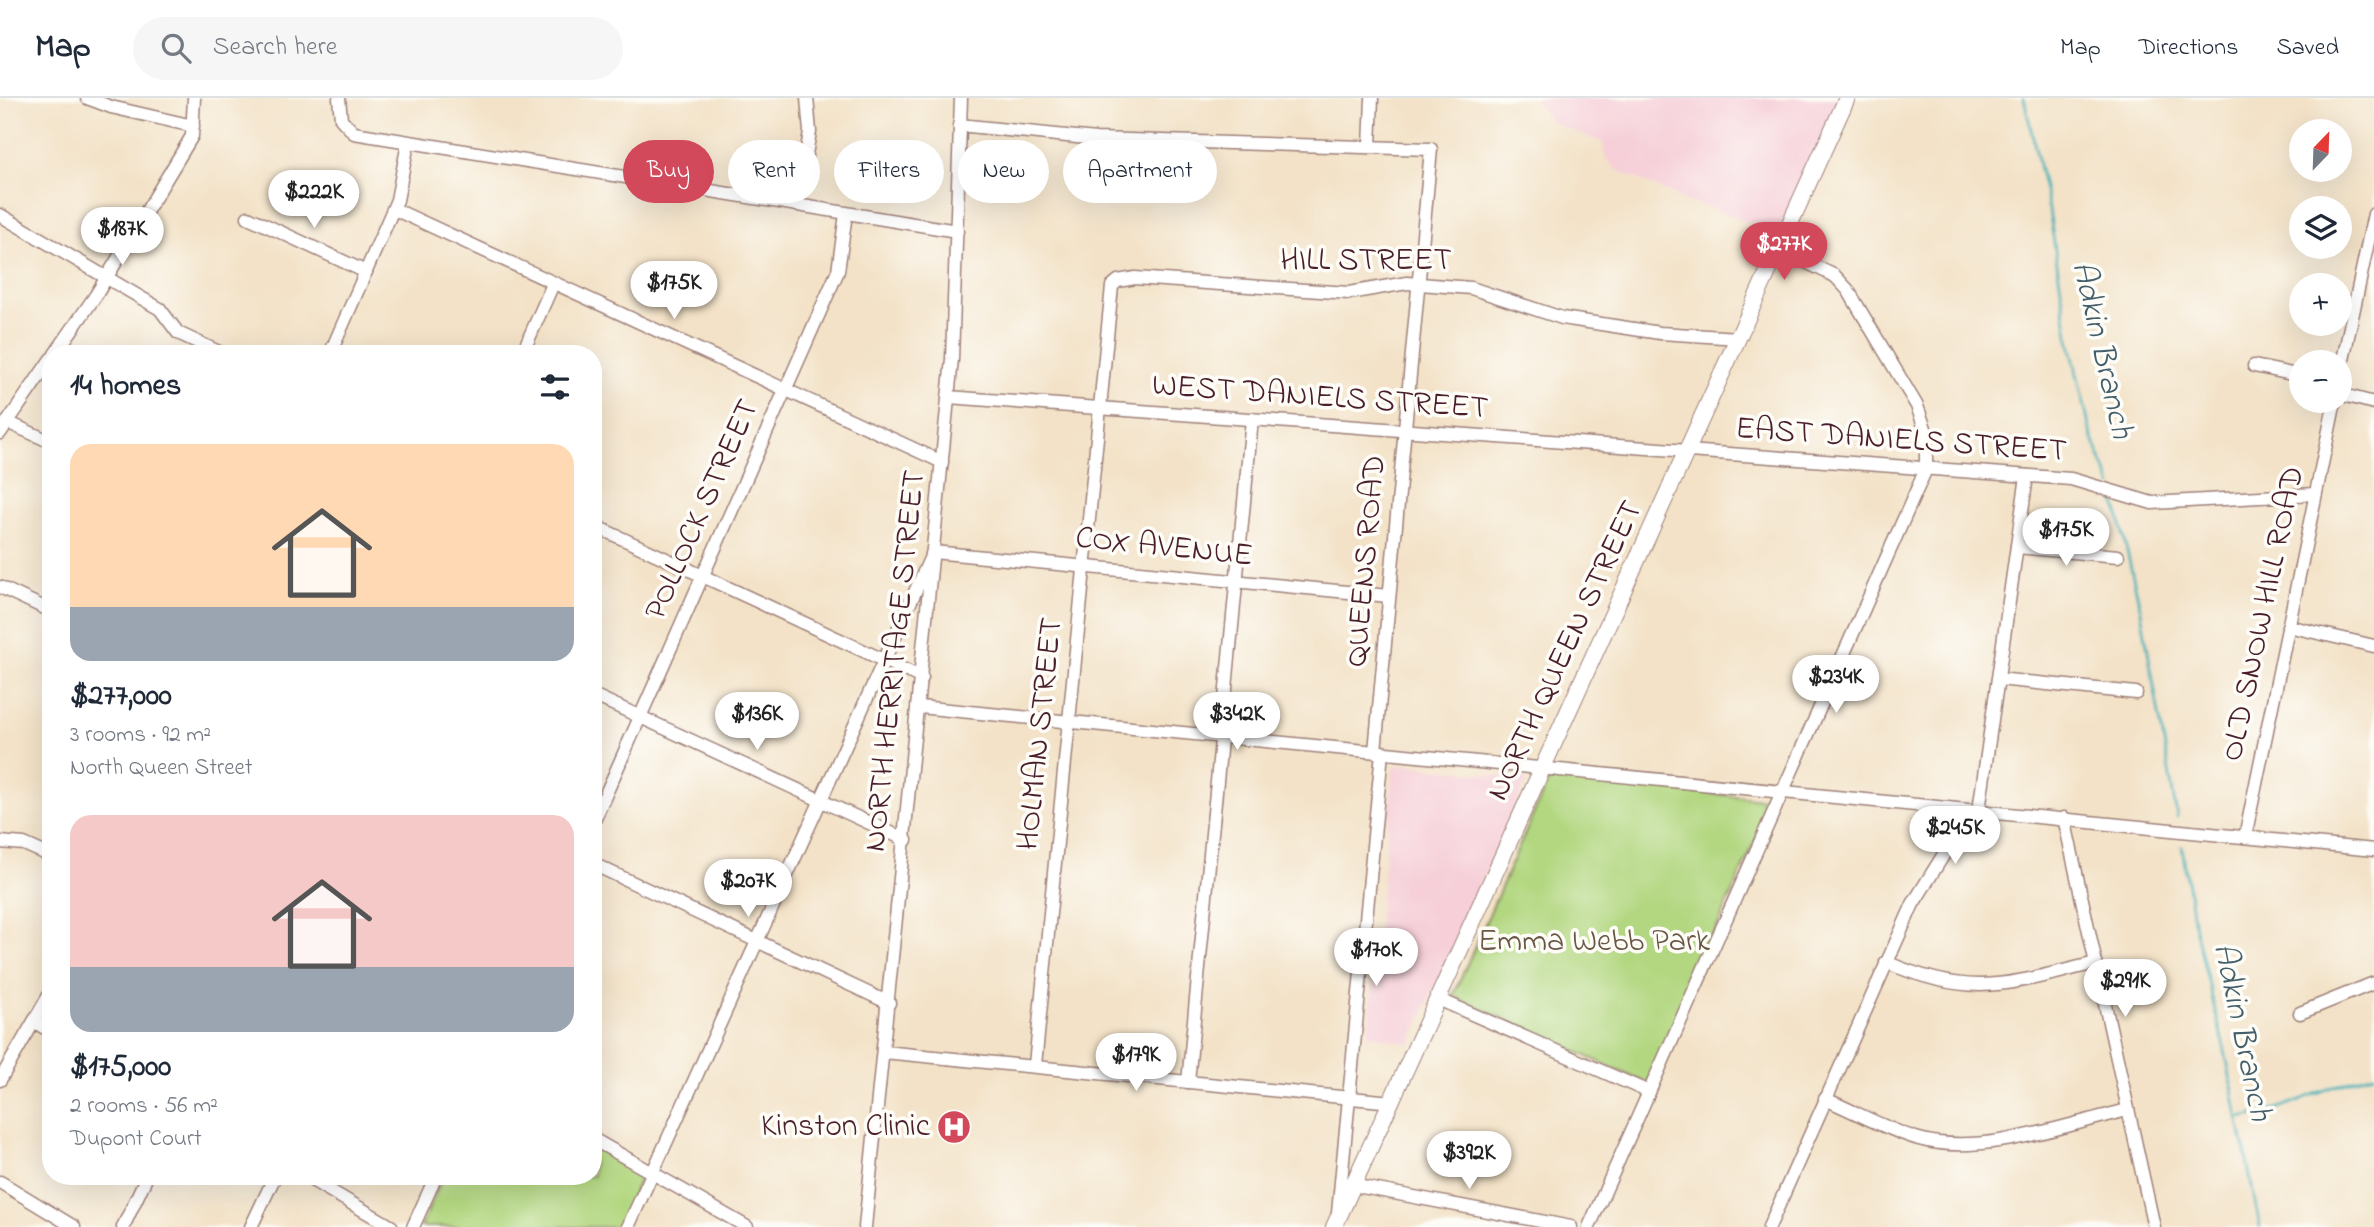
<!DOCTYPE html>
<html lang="en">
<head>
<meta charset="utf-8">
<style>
	body { margin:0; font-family:"Indie Flower",sans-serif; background:#f6f6f7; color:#1f2937; height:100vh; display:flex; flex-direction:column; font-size:26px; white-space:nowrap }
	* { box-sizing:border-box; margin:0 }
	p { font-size:23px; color:#747a83 }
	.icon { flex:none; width:38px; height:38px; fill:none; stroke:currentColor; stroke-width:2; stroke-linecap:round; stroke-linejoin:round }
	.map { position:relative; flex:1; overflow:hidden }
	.side { position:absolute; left:42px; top:247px; width:560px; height:840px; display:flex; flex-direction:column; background:#fff; border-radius:28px; box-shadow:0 7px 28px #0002 }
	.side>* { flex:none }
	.guide { position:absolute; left:623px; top:42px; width:665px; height:63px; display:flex; gap:14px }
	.needle { width:46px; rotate:23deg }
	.fabs { position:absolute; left:2289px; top:21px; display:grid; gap:14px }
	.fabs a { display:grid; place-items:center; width:63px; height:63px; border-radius:50%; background:#fff; box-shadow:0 7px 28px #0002; font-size:35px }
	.price { position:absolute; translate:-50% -60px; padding:0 16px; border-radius:24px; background:#fff; color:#222; font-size:23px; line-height:46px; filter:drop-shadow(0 2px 4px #0008) }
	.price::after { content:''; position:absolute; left:50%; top:42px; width:21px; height:16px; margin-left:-10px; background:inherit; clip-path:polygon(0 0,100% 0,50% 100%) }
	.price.current { background:#d1495b; color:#fff }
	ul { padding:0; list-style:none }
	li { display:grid; align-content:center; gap:14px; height:371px; padding:0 28px }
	li span { display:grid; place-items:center; height:217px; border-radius:21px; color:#555 }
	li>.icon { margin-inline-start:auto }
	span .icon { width:126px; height:126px; fill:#fffc; stroke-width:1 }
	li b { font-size:30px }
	h2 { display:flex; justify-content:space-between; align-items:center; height:84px; padding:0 28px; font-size:30px }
	.chip { padding:0 24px; border-radius:32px; background:#fff; box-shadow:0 7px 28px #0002; font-size:24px; line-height:63px }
	.chip.current { background:#d1495b; color:#fff }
	header { display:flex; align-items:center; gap:42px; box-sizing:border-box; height:98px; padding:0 35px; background:#fff; border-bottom:2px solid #e0e1e3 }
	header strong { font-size:33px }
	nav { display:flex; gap:38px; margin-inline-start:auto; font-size:24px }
	.search { width:490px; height:63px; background:#f6f6f7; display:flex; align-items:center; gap:18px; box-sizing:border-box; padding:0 24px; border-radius:38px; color:#747a83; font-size:26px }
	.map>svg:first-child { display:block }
	.built { fill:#f6cfd8 }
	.green { fill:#b2d780; stroke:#7e7b56; stroke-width:2 }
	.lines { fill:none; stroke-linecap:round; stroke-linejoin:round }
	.stream { stroke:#3daeb8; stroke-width:2.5 }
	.minor-casing { stroke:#9e8079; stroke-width:15 }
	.major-casing { stroke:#9e8079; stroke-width:18 }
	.minor { stroke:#fff; stroke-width:12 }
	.major { stroke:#fff; stroke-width:16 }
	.labels { text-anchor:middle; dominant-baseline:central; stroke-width:7; stroke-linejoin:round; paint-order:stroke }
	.street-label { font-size:32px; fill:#4a1f2b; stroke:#fdfcf7 }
	.park-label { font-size:32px; fill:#695644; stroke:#fdfcf7 }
	.poi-label { font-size:32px; fill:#4a1f2b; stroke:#fdfcf7; text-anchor:end }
	.water-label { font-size:33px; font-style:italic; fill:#445f6a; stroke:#fdfcf7 }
</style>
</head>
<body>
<header>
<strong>Map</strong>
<div class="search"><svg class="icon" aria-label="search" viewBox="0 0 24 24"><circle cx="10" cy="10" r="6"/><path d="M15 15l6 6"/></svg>Search here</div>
<nav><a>Map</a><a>Directions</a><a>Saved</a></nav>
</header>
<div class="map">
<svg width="2374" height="1129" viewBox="0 0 2374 1129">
	<rect width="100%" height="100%" fill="#fdfcf7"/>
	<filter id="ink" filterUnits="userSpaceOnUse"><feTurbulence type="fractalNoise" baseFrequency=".0143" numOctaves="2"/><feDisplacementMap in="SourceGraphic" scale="14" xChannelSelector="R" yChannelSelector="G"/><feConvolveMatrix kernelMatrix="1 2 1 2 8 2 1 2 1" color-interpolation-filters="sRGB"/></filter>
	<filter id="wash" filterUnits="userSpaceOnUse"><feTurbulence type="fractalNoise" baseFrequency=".00686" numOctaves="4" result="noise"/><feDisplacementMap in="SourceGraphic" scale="28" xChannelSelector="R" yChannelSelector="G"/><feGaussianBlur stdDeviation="1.57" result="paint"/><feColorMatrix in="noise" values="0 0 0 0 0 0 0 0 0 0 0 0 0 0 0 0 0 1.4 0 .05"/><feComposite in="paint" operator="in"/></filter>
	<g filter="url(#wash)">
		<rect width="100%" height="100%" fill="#f3e2c7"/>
		<g class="built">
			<polygon points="1533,0 1847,0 1784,138 1708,109 1691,105 1617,72 1605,59 1603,45 1551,24"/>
			<polygon points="1400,666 1527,681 1410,946 1368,936 1393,672"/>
		</g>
		<g class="green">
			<polygon points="1550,679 1773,702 1648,986 1453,898"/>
			<polygon points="593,1048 642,1076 618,1129 421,1129 443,1078 593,1078"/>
		</g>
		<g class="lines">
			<g class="stream">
				<polyline points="2024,0 2049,112 2068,237 2091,336 2112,388"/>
				<polyline points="2114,398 2141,513 2177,719"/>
				<polyline points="2182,748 2193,822 2225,953 2260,1129"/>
				<path d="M2238 1020C2286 1014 2327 986 2374 976"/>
			</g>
		</g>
	</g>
	<g filter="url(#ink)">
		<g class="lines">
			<g class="minor-casing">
				<g id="minor">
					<polyline points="87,0 111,9 193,28"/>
					<polyline points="339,0 341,21 354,35 957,133"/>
					<polyline points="959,27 1096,41 1431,51 1375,653"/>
					<polyline points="1370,49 1372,0"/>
					<polyline points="797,107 810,34 807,0"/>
					<polyline points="394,111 942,364"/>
					<polyline points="0,117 160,211 178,235 223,256"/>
					<polyline points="248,119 366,174"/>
					<polyline points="55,256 96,197 192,38 194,0"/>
					<polyline points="330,256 397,102 408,45"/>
					<polyline points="522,256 553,186"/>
					<polyline points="2254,268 2301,278"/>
					<polyline points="2340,276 2374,116"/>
					<polyline points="2340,296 2374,305"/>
					<polyline points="948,299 2071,381 2152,405 2315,396"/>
					<polyline points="7,324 51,344"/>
					<polyline points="0,335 51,261"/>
					<polyline points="593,427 922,580"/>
					<polyline points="2017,449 2118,458"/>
					<polyline points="0,489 51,513"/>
					<polyline points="2288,528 2374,548"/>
					<polyline points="1998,581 2136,595"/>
					<polyline points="593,597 906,742"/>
					<polyline points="919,609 2374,752"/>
					<polyline points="2064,720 2154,1129"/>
					<polyline points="593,725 838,173 846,116"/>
					<polyline points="2245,739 2335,303"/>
					<polyline points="0,744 24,746 51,758"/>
					<polyline points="593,766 889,905"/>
					<path d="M1886 864C1973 902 2008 886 2096 865"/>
					<polyline points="1438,901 1649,994"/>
					<polyline points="2300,915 2374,885"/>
					<polyline points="35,924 51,934"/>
					<polyline points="884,954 1392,1004"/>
					<polyline points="1035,967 1112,188 1118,183 1135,180 1349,195 1407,185 1471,190 1562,220 1660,235 1739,240"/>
					<polyline points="0,982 51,894"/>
					<polyline points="1188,984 1252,321"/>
					<path d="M1825 1001C1856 1014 1887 1032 1919 1041 1981 1059 2067 1026 2128 1012"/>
					<polyline points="593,1041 747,1129"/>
					<polyline points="305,1078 392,1129"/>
					<polyline points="0,1084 74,1129"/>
					<polyline points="1362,1089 1571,1129"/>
					<polyline points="1338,1115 1382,654"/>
					<polyline points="123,1129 147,1078"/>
					<polyline points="251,1129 275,1078"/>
					<polyline points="413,1129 436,1078"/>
					<polyline points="628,1129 933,454 1389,498"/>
					<polyline points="865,1129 952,261 961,0"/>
					<polyline points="1589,1129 1926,371 1926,333 1917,308 1848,192 1835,178 1779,151"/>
					<polyline points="1769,1129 1913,806 1949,748 1979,712 2027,378"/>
				</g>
			</g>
			<g class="major-casing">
				<polyline id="major" points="1334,1129 1847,0"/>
			</g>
			<use href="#minor" class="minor"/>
			<use href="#major" class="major"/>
		</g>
	</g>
	<defs>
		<g id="hospital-disc" transform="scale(1.75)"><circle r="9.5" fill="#d1495b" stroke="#fdfcf7"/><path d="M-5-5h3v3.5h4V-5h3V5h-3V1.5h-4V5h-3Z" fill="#fff"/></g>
	</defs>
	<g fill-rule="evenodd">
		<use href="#hospital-disc" x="954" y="1029"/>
	</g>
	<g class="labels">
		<g class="street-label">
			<text x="1366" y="163">HILL STREET</text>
			<text transform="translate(1320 300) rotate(4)">WEST DANIELS STREET</text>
			<text transform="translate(1901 343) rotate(4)">EAST DANIELS STREET</text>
			<text transform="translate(703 412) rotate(-66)">POLLOCK STREET</text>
			<text transform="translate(1164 450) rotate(6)">COX AVENUE</text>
			<text transform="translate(1367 463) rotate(-85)">QUEENS ROAD</text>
			<text transform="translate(2264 516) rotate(-78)">OLD SNOW HILL ROAD</text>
			<text transform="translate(1566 553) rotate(-65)">NORTH QUEEN STREET</text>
			<text transform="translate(896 563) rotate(-84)">NORTH HERRITAGE STREET</text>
			<text transform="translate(1041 636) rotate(-84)">HOLMAN STREET</text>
		</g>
		<g class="park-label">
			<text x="1594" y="844">Emma Webb Park</text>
		</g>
		<g class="poi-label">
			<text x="930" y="1029">Kinston Clinic</text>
		</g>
		<g class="water-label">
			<text transform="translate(2101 252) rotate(77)">Adkin Branch</text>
			<text transform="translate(2241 934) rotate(78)">Adkin Branch</text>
		</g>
	</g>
</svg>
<div class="fabs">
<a><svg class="needle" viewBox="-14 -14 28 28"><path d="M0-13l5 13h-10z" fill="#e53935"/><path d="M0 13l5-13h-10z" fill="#747a83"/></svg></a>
<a><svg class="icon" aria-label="layers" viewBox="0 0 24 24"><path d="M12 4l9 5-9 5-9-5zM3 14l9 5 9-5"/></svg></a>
<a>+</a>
<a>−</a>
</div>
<b class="price" style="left:314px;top:132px">$222K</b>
<b class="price" style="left:122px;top:169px">$187K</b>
<b class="price current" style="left:1784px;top:184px">$277K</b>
<b class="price" style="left:674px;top:223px">$175K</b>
<b class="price" style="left:2066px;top:470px">$175K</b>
<b class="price" style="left:1836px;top:617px">$234K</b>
<b class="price" style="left:757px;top:654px">$136K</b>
<b class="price" style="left:1237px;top:654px">$342K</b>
<b class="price" style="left:1955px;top:768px">$245K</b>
<b class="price" style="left:748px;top:821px">$207K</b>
<b class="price" style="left:1376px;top:890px">$170K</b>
<b class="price" style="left:2125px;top:921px">$291K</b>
<b class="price" style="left:1136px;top:995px">$179K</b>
<b class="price" style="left:1469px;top:1093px">$392K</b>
<div class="guide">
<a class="chip current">Buy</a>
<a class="chip">Rent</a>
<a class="chip">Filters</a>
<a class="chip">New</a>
<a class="chip">Apartment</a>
</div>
<section class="side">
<h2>14 homes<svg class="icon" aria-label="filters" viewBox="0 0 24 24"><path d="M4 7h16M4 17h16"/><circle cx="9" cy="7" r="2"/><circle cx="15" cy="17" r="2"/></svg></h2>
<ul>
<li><span style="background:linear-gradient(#ffd9b3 75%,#9aa5b1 0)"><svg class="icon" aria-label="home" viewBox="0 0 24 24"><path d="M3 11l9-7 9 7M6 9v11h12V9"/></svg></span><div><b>$277,000</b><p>3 rooms · 92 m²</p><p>North Queen Street</p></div></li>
<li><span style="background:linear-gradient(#f6c9c9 70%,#9aa5b1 0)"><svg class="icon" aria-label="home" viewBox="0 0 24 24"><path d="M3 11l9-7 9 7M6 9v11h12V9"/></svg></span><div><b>$175,000</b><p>2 rooms · 56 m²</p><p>Dupont Court</p></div></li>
</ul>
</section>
</div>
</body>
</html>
